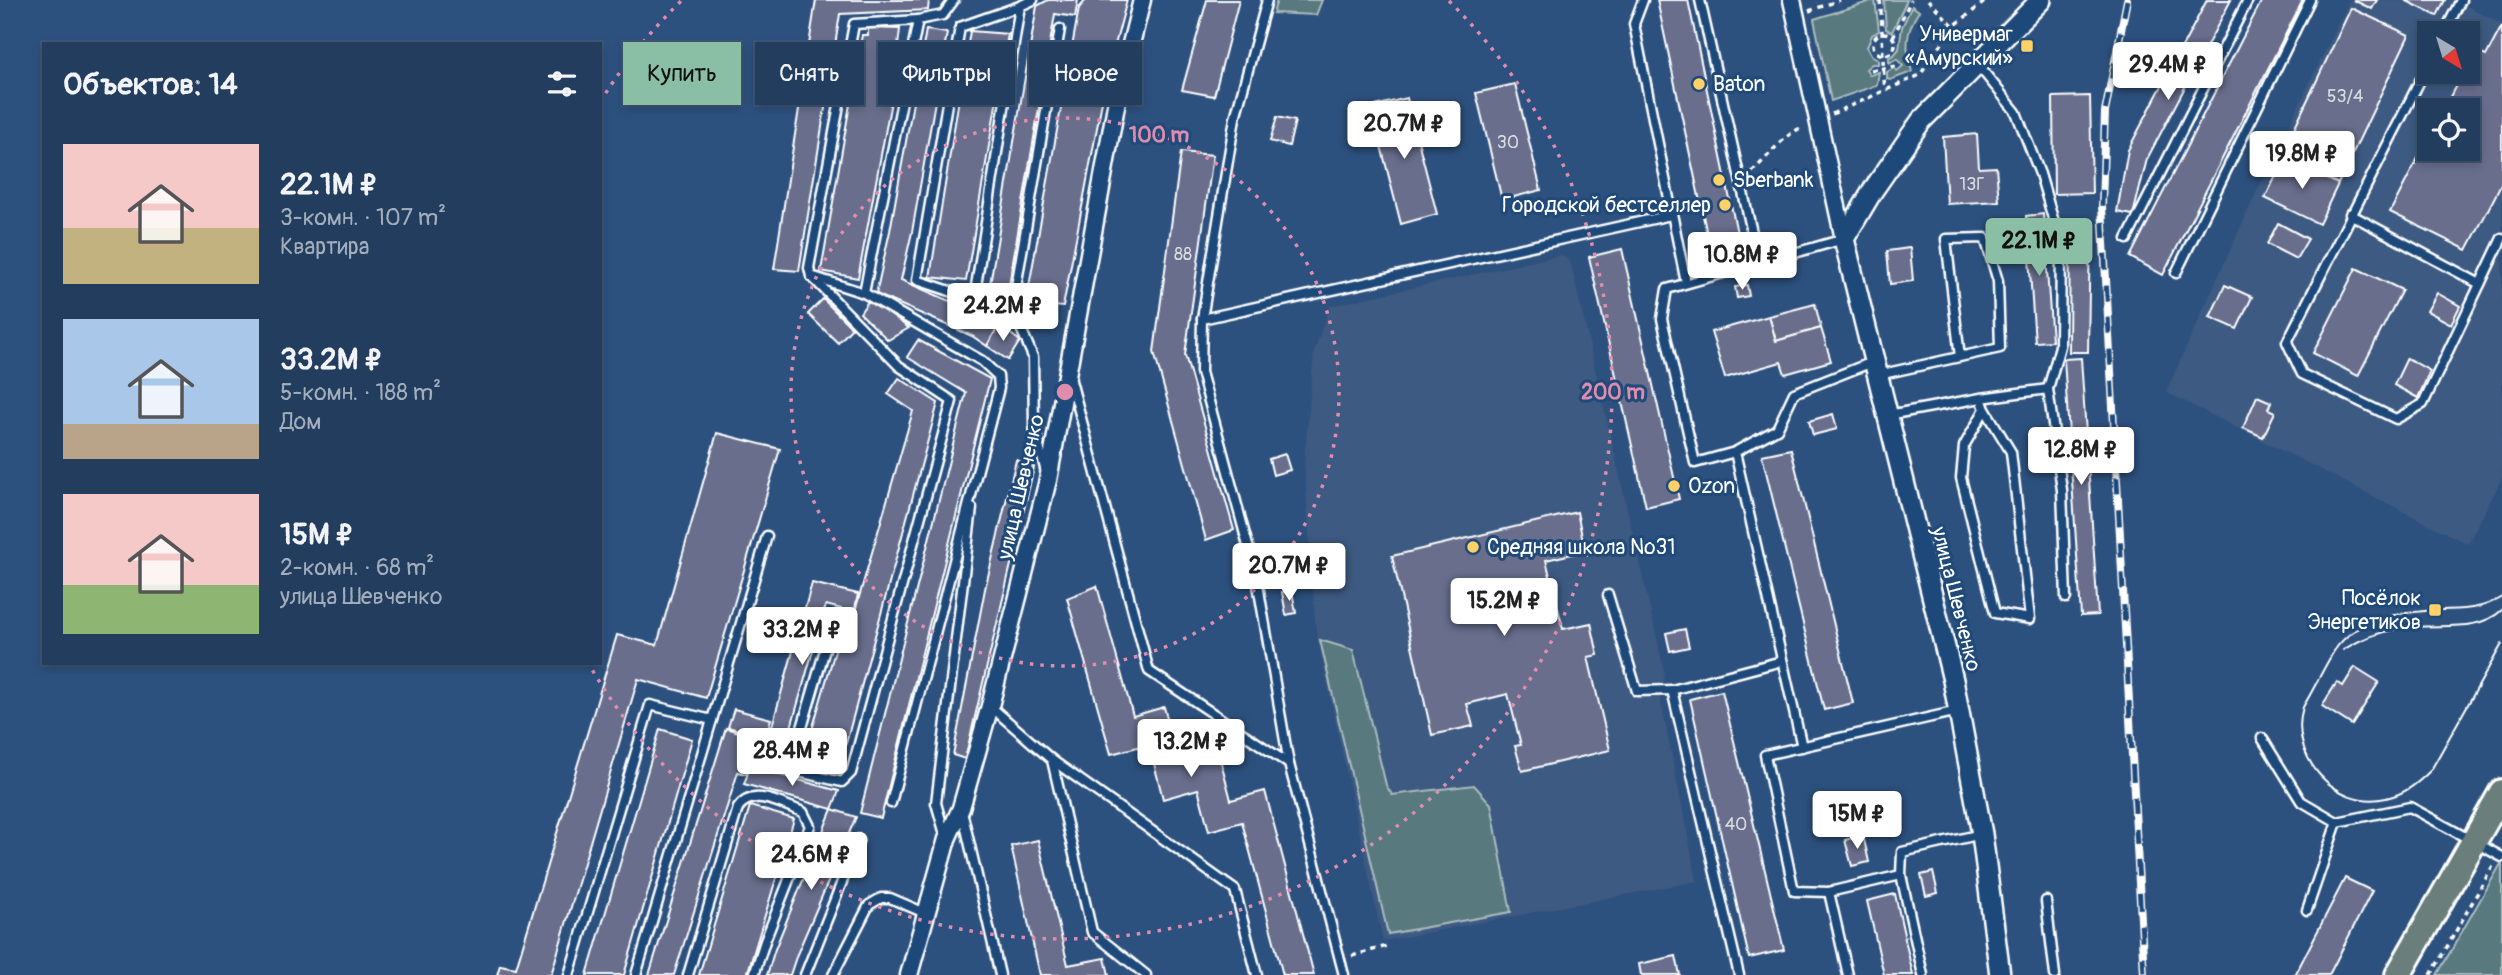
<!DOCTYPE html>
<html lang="ru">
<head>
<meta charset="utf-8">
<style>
	body { margin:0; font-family:Pangolin,sans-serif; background:#2e4867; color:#f1f3f6; height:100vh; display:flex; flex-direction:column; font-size:26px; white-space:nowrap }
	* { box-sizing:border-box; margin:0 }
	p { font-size:23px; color:#a2aebc }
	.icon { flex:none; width:38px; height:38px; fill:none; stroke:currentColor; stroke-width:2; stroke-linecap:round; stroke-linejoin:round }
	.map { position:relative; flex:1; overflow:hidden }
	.side { position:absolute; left:42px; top:42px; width:560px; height:623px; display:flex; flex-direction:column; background:#223d5e; border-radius:0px; box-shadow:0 4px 10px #0003,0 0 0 2px #3f5673 }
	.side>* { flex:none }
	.guide { position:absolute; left:623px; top:42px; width:665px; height:63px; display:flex; gap:14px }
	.needle { width:46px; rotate:142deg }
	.tools { position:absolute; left:2417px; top:21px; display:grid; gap:14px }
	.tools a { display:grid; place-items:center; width:63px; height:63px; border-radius:0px; background:#223d5e; box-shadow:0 4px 10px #0003,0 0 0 2px #3f5673; font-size:35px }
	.price { position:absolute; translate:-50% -60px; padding:0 16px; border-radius:7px; background:#fff; color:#222; font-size:23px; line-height:46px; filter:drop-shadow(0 2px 4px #0008) }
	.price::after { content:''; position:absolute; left:50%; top:42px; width:21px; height:16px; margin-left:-10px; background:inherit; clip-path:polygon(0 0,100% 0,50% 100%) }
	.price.selected { background:#8abfa5; color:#111 }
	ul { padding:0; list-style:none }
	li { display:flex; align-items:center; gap:21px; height:175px; padding:0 21px }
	li span { display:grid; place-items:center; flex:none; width:196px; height:140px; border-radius:0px; color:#555 }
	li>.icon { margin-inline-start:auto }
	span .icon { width:84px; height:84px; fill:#fffc; stroke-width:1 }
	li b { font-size:30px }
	h2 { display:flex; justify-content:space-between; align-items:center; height:84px; padding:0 21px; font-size:30px }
	.chip { padding:0 24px; border-radius:0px; background:#223d5e; box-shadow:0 4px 10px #0003,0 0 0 2px #3f5673; font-size:24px; line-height:63px }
	.chip.selected { background:#8abfa5; color:#111 }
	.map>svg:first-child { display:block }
	.built { fill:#3e5a82; fill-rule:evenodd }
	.green { fill:#58797e; stroke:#acbcbe; stroke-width:2 }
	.building { fill:#676e8c; stroke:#fff; stroke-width:2 }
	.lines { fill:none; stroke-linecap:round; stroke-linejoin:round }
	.service-casing { stroke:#fff; stroke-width:13 }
	.minor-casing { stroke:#fff; stroke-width:21 }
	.tertiary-casing { stroke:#fff; stroke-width:24 }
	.primary-casing { stroke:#fff; stroke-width:30 }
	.path { stroke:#fff; stroke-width:3.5; stroke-dasharray:5 5; stroke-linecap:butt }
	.service { stroke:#1f4a7a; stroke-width:8 }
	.minor { stroke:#1f4a7a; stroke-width:16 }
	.tertiary { stroke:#1f4a7a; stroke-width:19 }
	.primary { stroke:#6b7f7c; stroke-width:24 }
	.tram { stroke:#fff; stroke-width:2 }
	.rail-casing { stroke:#fff; stroke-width:8 }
	.rail { stroke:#1f4a7a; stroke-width:5; stroke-dasharray:16; stroke-linecap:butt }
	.ring { fill:none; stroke:#e08cad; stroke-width:3.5; stroke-dasharray:3.5 7 }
	.poi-dot { fill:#ffd166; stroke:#1f4a7a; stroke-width:2.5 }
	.labels { text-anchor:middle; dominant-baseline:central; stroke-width:6; stroke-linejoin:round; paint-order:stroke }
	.number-label { font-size:18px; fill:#d9dbe2 }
	.poi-label { font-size:21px; fill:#fff; stroke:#1f4a7a; text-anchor:start }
	.street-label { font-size:21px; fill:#fff; stroke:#1f4a7a }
	.centre { fill:#e08cad; stroke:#1f4a7a; stroke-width:3.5 }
	.ring-label { font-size:21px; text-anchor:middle; font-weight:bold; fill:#e08cad; stroke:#1f4a7a; stroke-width:6; stroke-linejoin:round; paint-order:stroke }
</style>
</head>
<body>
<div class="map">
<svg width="2502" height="975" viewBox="0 0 2502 975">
	<rect width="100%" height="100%" fill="#2d517e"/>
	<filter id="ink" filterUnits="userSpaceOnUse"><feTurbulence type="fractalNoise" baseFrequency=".0143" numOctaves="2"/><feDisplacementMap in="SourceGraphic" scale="14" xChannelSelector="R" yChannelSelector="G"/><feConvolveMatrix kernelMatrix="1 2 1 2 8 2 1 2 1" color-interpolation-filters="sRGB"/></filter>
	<g filter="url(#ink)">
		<g class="built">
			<path d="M2350 0H2455L2502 24V478L2468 544 2166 392 2258 189ZM2429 33H2468V72H2429ZM2429 110H2468V149H2429Z"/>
			<polygon points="1562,255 1571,264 1665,674 1660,698 1697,881 1383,941 1316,631 1304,464 1314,352 1330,306"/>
		</g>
		<g class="green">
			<polygon points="1277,0 1322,0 1316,15 1273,13"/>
			<polygon points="1875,0 1879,31 1872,35 1867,47 1872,56 1878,59 1878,64 1872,64 1866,69 1870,75 1879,72 1877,85 1831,101 1814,19"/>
			<polygon points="1884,0 1907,0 1892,32 1886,29"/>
			<path d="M1912 6 1919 11C1905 32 1905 49 1912 72L1890 80 1887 79V72L1894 68 1897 71 1903 66 1897 59 1889 63V57L1893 56 1899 49 1902 27Z"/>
			<polygon points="1320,640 1353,650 1386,785 1392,795 1474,785 1491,804 1511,912 1388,934"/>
			<polygon points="2502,862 2502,975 2437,975"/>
		</g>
		<g class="building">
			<polygon points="816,0 929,0 928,10 840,14 799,271 774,269"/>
			<polygon points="1048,0 1078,0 1075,17 1055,14 1009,285 990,284 1037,6"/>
			<polygon points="1086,0 1127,0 1107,75 1063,307 1026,303 1079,8"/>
			<polygon points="1207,0 1239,0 1214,96 1182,90"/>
			<polygon points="1657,0 1688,0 1741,252 1712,258"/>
			<polygon points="2207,0 2231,0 2147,159 2133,215 2117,212 2128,150"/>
			<polygon points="2262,0 2303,0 2163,275 2130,257"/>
			<polygon points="2353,0 2377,0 2372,9"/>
			<polygon points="2405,0 2445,0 2437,16"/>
			<polygon points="2351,8 2409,35 2338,184 2281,156"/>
			<polygon points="2502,26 2502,183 2467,250 2390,212 2429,137 2429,149 2468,149 2468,110 2443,110 2463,72 2468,72 2468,62 2474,51 2486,56"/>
			<polygon points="868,28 900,29 892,96 858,278 821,271 862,35 868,35"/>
			<polygon points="926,30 947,33 912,232 901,280 982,315 999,325 987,346 972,336 876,294 890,231"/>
			<polygon points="970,31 1008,34 966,281 930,277"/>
			<polygon points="1515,84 1541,190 1502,200 1476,93"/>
			<polygon points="2090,96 2092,193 2054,194 2053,97"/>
			<polygon points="1407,98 1437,214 1401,224 1371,107"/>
			<polygon points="1277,117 1295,121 1289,146 1270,141"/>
			<polygon points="1977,134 1979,168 1996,167 1999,201 1947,204 1943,137"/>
			<polygon points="1181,152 1213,155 1185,355 1234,530 1206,540 1154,352"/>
			<polygon points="2285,158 2338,184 2319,224 2265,198"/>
			<polygon points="2043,214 2052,341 2035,342 2026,216"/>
			<polygon points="2278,223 2308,239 2296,259 2267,244"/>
			<polygon points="2090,226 2088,352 2069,352 2070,227"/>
			<polygon points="1910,248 1913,281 1890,284 1887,251"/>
			<polygon points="1622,249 1679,499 1646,507 1589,257"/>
			<polygon points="2356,268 2402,290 2358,376 2313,353"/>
			<polygon points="1747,285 1749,296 1737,298 1735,287"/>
			<polygon points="2225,285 2252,297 2237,329 2210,317"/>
			<polygon points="2437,293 2460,306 2451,324 2427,311"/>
			<polygon points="823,299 852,328 838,343 808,314"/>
			<polygon points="869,300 909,328 888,340 860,313"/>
			<polygon points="1815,304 1821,328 1776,341 1769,316"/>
			<polygon points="1769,316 1776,341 1821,328 1831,361 1785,374 1781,362 1725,378 1711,332"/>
			<polygon points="999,325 1020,341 1008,360 987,346"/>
			<polygon points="918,340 990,379 881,818 860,813 966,393 907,357"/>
			<polygon points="2081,358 2098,615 2081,616 2064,359"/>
			<polygon points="2407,358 2430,371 2418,398 2394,385"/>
			<polygon points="899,378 938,403 839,769 803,761 845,616 853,618 913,411 888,394"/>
			<polygon points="2257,396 2271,402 2268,409 2275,412 2263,437 2243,428"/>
			<polygon points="1833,414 1837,429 1813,435 1809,421"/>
			<polygon points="717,433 780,449 706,698 638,679 551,975 497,975 500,965 516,968 617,635 657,645"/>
			<polygon points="1791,449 1853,703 1824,710 1762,455"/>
			<polygon points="1285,454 1290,470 1273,475 1269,459"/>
			<polygon points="1016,460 1034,467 965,759 953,755 985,589"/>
			<polygon points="1577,512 1585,551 1546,560 1563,629 1591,623 1598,655 1588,657 1610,750 1522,771 1515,746 1521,745 1508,694 1467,704 1473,726 1432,735 1392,556"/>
			<polygon points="812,583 858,594 853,618 840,615 841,609 826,605 778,773 760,769"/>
			<polygon points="1097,586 1133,716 1164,707 1179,765 1219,754 1231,800 1265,791 1314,975 1283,975 1242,822 1209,831 1198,789 1163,799 1149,744 1111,754 1067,598"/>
			<polygon points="1292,591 1296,613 1286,615 1282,592"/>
			<polygon points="1685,629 1689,647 1670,651 1666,633"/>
			<polygon points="2355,667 2379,682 2352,725 2322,706 2337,682 2343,686"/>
			<polygon points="1722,691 1784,950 1749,958 1690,699"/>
			<polygon points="734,709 771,719 765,738 728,727"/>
			<polygon points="726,728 757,738 746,774 738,772 674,975 649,975"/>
			<polygon points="660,729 692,739 624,975 587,975"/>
			<polygon points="750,767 839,791 832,809 744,784"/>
			<polygon points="750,806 794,819 747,975 699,975"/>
			<polygon points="832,809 856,817 797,954 790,975 767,975 775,949"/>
			<polygon points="1863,835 1869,862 1852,866 1845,840"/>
			<polygon points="1038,840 1068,965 1105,958 1109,975 1040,975 1011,846"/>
			<polygon points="1933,872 1938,893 1926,896 1921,875"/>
			<polygon points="2345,878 2372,891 2329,975 2295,975"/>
			<polygon points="1895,894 1913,975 1884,975 1867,901"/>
			<polygon points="1676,956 1680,975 1641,975 1639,964"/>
		</g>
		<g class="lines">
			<g class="service-casing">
				<g id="service">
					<polyline points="1033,0 1020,6 974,299 1020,326 1033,357 1034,428 1046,472"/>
					<polyline points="1643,0 1634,24 1686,283"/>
					<polyline points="1700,0 1759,264"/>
					<polyline points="2444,33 2461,0"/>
					<polyline points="2429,63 2287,342 2302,374 2396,419 2423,404 2502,238"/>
					<polyline points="1978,65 2016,112 2040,174 2061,246 2060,346 2048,389"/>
					<polyline points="2350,214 2480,284"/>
					<polyline points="2127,239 2248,0"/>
					<polyline points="2176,273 2310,0"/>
					<polyline points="811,276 899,366 952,401 851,773 842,782 799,772 792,762 833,622"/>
					<polyline points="864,293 811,276 809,268 854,24 918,20"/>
					<polyline points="974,299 917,280 960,27 1020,6"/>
					<polyline points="1202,319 1235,118 1267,0"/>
					<polyline points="1020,326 1015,293 1060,29"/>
					<polyline points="1878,375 2000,348 1998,281 1985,238 1946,239 1960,357"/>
					<polyline points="1070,377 1149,671 1289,764 1344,975"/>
					<polyline points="1981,398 1985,409 2011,452 2030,619 1995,613 1961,478 1964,446 1985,409"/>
					<polyline points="1888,415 1981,398 2048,389 2062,490 2066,598"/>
					<polyline points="1735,452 1695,463 1662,319 1667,289 1844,239"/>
					<polyline points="1608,595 1637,691 1672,690"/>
					<polyline points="990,706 1052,760 1092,932 1146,975"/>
					<polyline points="2262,738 2301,801 2337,822 2410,807 2502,857"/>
					<polyline points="1802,747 1735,452 1777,429 1794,393 1875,361"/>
					<polyline points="1052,760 1235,890 1257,975"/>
					<polyline points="1289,764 1257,579 1201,372 1202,319 1671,215"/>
					<polyline points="891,803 999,388 998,376 982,361 864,293 918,20 943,15 954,0"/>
					<polyline points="962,811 1000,975"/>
					<polyline points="946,838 936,803 972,508"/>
					<polyline points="1829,892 1794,891 1765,755 1958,711"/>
					<polyline points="2046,901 2055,975"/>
					<polyline points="2307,910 2337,822"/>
					<polyline points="569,975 650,705 712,720 767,536"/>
					<polyline points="636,975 712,720"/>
					<path d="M688 975 738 808C753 786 783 805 803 812L810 826 765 941 754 975"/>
					<polyline points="805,975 859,839"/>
					<polyline points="833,975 869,905 881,898 890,898 925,913"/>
					<polyline points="1739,975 1672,690 1782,661"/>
					<polyline points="1848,975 1829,892 1901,875"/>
					<polyline points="1923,975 1901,875 1902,852 1982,834"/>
				</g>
			</g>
			<g class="minor-casing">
				<g id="minor">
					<polyline points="1792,0 1844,239"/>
					<polyline points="909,975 947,839 961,808 990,706 1048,480 1117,100 1142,0"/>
				</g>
			</g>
			<g class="tertiary-casing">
				<polyline id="tertiary" points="2000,975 1982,834 1953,680 1844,239 1873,190 1921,121 2041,0"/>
			</g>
			<g class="primary-casing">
				<polyline id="primary" points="2398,975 2502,792"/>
			</g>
			<g class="path">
				<path d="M1880 0C1883 30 1882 60 1885 90"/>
				<polyline points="1928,0 1954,26 1987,0"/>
				<polyline points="1809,11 1840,0"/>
				<circle cx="1884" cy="44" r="11"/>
				<polyline points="1893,37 1911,0"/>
				<polyline points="1871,70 1897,66"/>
				<polyline points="1832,114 1920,75 1954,26"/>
				<path d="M1752 172C1768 157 1783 135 1803 127"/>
				<polyline points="1352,956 1387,946"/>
				<polyline points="2431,975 2494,864"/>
			</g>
			<use href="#service" class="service"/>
			<use href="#minor" class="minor"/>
			<use href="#tertiary" class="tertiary"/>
			<use href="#primary" class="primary"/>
			<g class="tram">
				<path d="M2502 597C2480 610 2465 609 2440 610 2401 612 2358 616 2334 651 2323 669 2314 689 2303 707 2288 755 2335 810 2386 798 2405 794 2418 783 2431 770L2502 644"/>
				<path d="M2343 650C2365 636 2387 629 2414 627 2444 624 2478 632 2502 610"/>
			</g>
			<g class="rail-casing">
				<polyline id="rail" points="2127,0 2105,112 2102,206 2144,975"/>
			</g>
			<use href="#rail" class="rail"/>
		</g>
	</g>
	<g class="ring">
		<circle cx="1065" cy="392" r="274"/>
		<path d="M600 102A548 548 0 0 1 681 1M1449 1A548 548 0 1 1 590 666"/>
	</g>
	<g class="poi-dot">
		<rect x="2020" y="39" width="14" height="14" rx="3.5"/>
		<circle cx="1699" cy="84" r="7"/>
		<circle cx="1719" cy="180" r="7"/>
		<circle cx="1725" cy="205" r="7"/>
		<circle cx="1674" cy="486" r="7"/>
		<circle cx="1473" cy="547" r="7"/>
		<rect x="2428" y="603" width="14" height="14" rx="3.5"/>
	</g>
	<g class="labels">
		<g class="number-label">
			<text x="2345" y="96">53/4</text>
			<text x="1508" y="142">30</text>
			<text x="1972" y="184">13Г</text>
			<text x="1183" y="254">88</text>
			<text x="1736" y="824">40</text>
		</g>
		<g class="poi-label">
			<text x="2013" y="34" text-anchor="end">Универмаг<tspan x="2013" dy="24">«Амурский»</tspan></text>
			<text x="1713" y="84">Baton</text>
			<text x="1733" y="180">Sberbank</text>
			<text x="1711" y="205" text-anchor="end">Городской бестселлер</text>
			<text x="1688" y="486">Ozon</text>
			<text x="1487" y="547">Средняя школа №31</text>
			<text x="2421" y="598" text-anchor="end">Посёлок<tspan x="2421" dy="24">Энергетиков</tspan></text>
		</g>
		<g class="street-label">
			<text transform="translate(1021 487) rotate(-77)">улица Шевченко</text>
			<text transform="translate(1956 599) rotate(76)">улица Шевченко</text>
		</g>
	</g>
	<circle cx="1065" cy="392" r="10" class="centre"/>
	<g class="ring-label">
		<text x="1159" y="142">100 m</text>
		<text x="1613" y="399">200 m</text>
	</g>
</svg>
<div class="tools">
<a><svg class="needle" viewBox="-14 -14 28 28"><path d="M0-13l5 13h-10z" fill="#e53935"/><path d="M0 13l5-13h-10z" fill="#a2aebc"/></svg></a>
<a><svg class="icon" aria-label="locate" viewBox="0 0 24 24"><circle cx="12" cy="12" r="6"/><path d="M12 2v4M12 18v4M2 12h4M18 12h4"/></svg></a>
</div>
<b class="price" style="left:2168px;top:102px">29.4M ₽</b>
<b class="price" style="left:1404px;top:161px">20.7M ₽</b>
<b class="price" style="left:2302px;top:191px">19.8M ₽</b>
<b class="price selected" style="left:2039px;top:278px">22.1M ₽</b>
<b class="price" style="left:1742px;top:292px">10.8M ₽</b>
<b class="price" style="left:1003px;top:343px">24.2M ₽</b>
<b class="price" style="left:2081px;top:487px">12.8M ₽</b>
<b class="price" style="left:1289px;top:603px">20.7M ₽</b>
<b class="price" style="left:1504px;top:638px">15.2M ₽</b>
<b class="price" style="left:802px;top:667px">33.2M ₽</b>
<b class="price" style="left:1191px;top:779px">13.2M ₽</b>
<b class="price" style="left:792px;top:788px">28.4M ₽</b>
<b class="price" style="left:1857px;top:851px">15M ₽</b>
<b class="price" style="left:811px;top:892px">24.6M ₽</b>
<div class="guide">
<a class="chip selected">Купить</a>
<a class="chip">Снять</a>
<a class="chip">Фильтры</a>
<a class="chip">Новое</a>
</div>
<section class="side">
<h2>Объектов: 14<svg class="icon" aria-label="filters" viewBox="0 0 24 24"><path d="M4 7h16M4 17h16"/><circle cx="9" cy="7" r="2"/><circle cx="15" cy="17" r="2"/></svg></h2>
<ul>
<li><span style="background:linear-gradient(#f6c9c9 60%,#c2b280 0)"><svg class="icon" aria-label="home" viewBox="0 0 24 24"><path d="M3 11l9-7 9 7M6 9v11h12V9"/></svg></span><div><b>22.1M ₽</b><p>3-комн. · 107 m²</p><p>Квартира</p></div></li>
<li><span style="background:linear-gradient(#a9c7e8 75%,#b9a48a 0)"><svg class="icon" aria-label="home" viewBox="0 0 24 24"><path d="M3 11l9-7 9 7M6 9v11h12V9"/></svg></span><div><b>33.2M ₽</b><p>5-комн. · 188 m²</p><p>Дом</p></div></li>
<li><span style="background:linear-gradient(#f6c9c9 65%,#8fb573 0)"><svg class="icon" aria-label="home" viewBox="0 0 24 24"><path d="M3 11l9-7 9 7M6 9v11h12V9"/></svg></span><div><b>15M ₽</b><p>2-комн. · 68 m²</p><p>улица Шевченко</p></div></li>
</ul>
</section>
</div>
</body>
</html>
